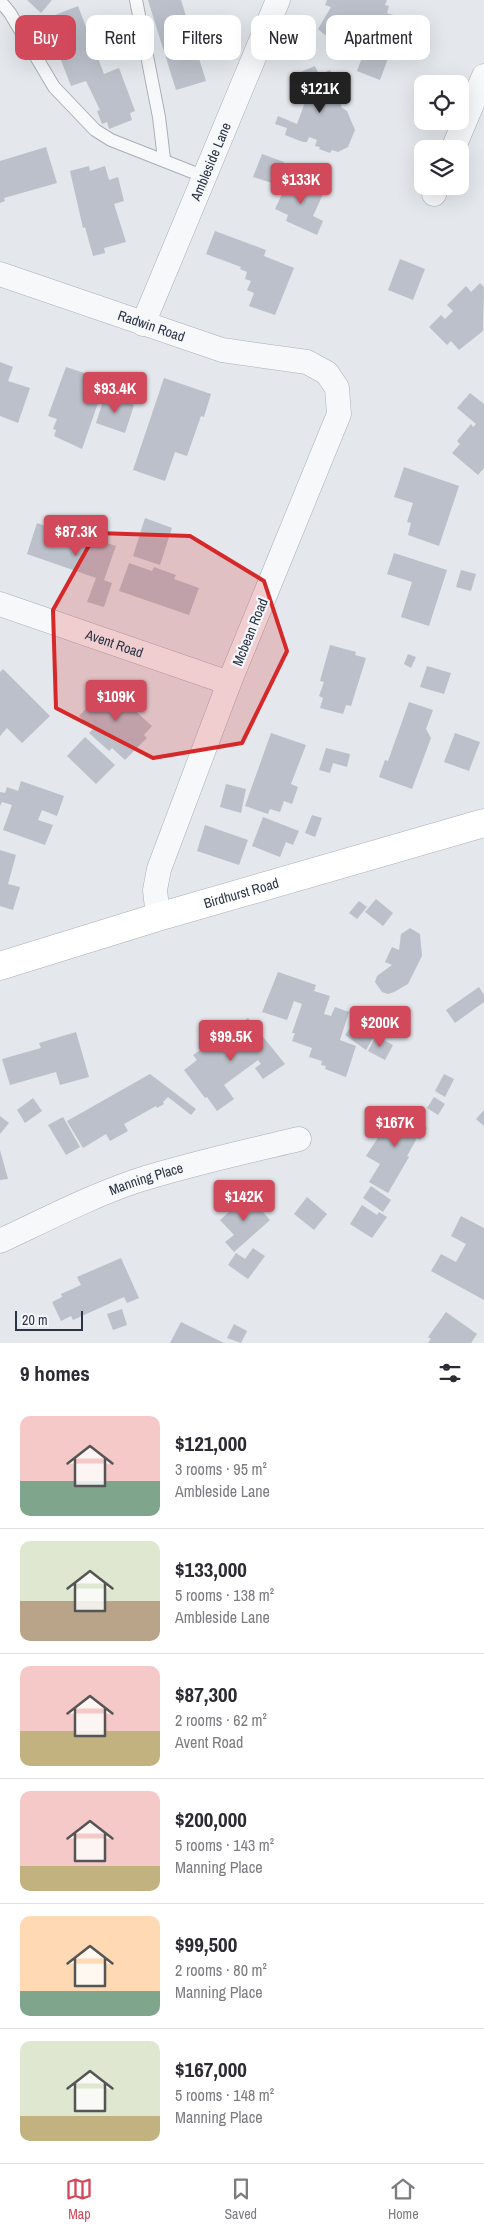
<!DOCTYPE html>
<html lang="en">
<head>
<meta charset="utf-8">
<style>
	body { margin:0; font-family:"Archivo Narrow",sans-serif; background:#f7f7f7; color:#2b2b33; height:100vh; display:flex; flex-direction:column; font-size:19px; white-space:nowrap }
	* { box-sizing:border-box; margin:0 }
	p { font-size:16px; color:#7c7c81 }
	.icon { flex:none; width:28px; height:28px; fill:none; stroke:currentColor; stroke-width:2; stroke-linecap:round; stroke-linejoin:round }
	.map { position:relative; height:1343px; overflow:hidden }
	.drawer { display:flex; flex-direction:column; background:#fff; flex:1 }
	.drawer>* { flex:none }
	.top-card { position:absolute; left:15px; top:15px; width:455px; height:45px; display:flex; gap:10px }
	.buttons { position:absolute; left:414px; top:75px; display:grid; gap:10px }
	.buttons a { display:grid; place-items:center; width:55px; height:55px; border-radius:10px; background:#fff; box-shadow:0 5px 20px #0002; font-size:25px }
	.scale { position:absolute; left:15px; bottom:12px; width:68px; box-sizing:border-box; padding-left:5px; border:2px solid #2b3445; border-top:0; font-size:14px; line-height:18px; white-space:nowrap; color:#2b3445; -webkit-text-stroke:4px #f4f6f9; paint-order:stroke }
	.price { position:absolute; translate:-50% -42px; padding:0 11px; border-radius:5px; background:#d1495b; color:#fff; font-size:16px; line-height:32px; filter:drop-shadow(0 1px 2px #0008) }
	.price::after { content:''; position:absolute; left:50%; top:30px; width:15px; height:11px; margin-left:-8px; background:inherit; clip-path:polygon(0 0,100% 0,50% 100%) }
	.price.on { background:#222; color:#fff }
	ul { padding:0; list-style:none }
	li { display:flex; align-items:center; gap:15px; height:125px; padding:0 20px }
	li+li { border-top:1px solid #e1e1e2 }
	li span { display:grid; place-items:center; flex:none; width:140px; height:100px; border-radius:10px; color:#555 }
	li>.icon { margin-inline-start:auto }
	span .icon { width:60px; height:60px; fill:#fffc; stroke-width:1 }
	li b { font-size:21px }
	h2 { display:flex; justify-content:space-between; align-items:center; height:60px; padding:0 20px; font-size:21px }
	.chip { padding:0 18px; border-radius:10px; background:#fff; box-shadow:0 5px 20px #0002; font-size:18px; line-height:45px }
	.chip.on { background:#d1495b; color:#fff }
	.menu { display:flex; justify-content:space-around; align-items:center; height:70px; border-top:1px solid #e1e1e2; background:#fff; font-size:14px; color:#7c7c81 }
	.menu a { display:grid; justify-items:center; gap:2px }
	.menu .on { color:#d1495b }
	.map>svg:first-child { display:block }
	.building { fill:#bbc0ca }
	.lines { fill:none; stroke-linecap:round; stroke-linejoin:round }
	.lane-casing { stroke:#a9aeb7; stroke-width:14 }
	.street-casing { stroke:#a9aeb7; stroke-width:25 }
	.secondary-casing { stroke:#a9aeb7; stroke-width:29 }
	.lane { stroke:#f7f8fa; stroke-width:12 }
	.street { stroke:#f7f8fa; stroke-width:24 }
	.secondary { stroke:#fff; stroke-width:28 }
	.marked { fill:#d62828; fill-opacity:0.2; stroke:#d62828; stroke-width:4; stroke-linejoin:round }
	.labels { text-anchor:middle; dominant-baseline:central; stroke-width:4.5; stroke-linejoin:round; paint-order:stroke }
	.street-label { font-size:14px; fill:#2b3445; stroke:#f4f6f9 }
</style>
</head>
<body>
<div class="map">
<svg width="484" height="1343" viewBox="0 0 484 1343">
	<rect width="100%" height="100%" fill="#e4e7ec"/>
	<g class="building">
		<polygon points="27,0 52,0 41,13"/>
		<polygon points="148,0 181,0 206,81 176,90"/>
		<polygon points="327,0 387,0 385,5 389,6 387,13 403,18 380,80 357,71 363,55 352,51 353,49 328,34 325,35 318,29 331,7 325,5"/>
		<polygon points="78,6 104,74 119,68 135,111 130,113 132,120 109,129 107,122 102,124 97,111 100,110 86,81 71,86 45,19"/>
		<polygon points="315,66 319,75 330,70 336,83 334,86 327,84 325,93 331,95 334,94 336,99 342,96 341,107 347,111 355,130 348,147 338,152 332,150 330,153 319,149 320,147 315,146 317,140 309,137 307,142 303,142 285,135 287,128 275,124 278,116 297,124 304,105 291,76"/>
		<polygon points="46,147 57,183 4,198 5,201 0,203 0,161"/>
		<polygon points="262,154 284,162 275,184 253,177"/>
		<polygon points="89,166 90,171 105,166 109,180 118,177 124,201 114,204 126,242 104,248 105,253 93,256 85,227 83,228 70,171"/>
		<polygon points="290,177 324,192 313,216 323,221 317,235 286,221 288,215 275,209"/>
		<polygon points="215,231 266,250 264,256 294,268 275,315 249,306 254,293 247,290 251,281 245,279 247,272 240,269 241,267 206,254"/>
		<polygon points="400,259 425,269 413,300 388,290"/>
		<polygon points="480,283 484,287 483,331 459,350 451,341 447,345 429,327 441,315 445,319 453,311 447,305 466,286 471,292"/>
		<polygon points="0,362 13,367 8,381 30,388 18,423 0,416"/>
		<polygon points="66,367 106,380 82,449 54,436 56,430 53,429 57,419 48,416"/>
		<polygon points="164,378 211,394 204,417 201,416 187,456 175,452 165,481 133,470"/>
		<polygon points="470,393 484,404 484,468 478,475 452,453 460,444 457,441 471,424 473,427 476,424 457,408"/>
		<polygon points="105,395 134,405 125,433 96,423"/>
		<polygon points="404,467 459,486 439,546 408,535 411,523 407,522 413,503 394,497"/>
		<polygon points="145,518 172,528 160,565 133,556"/>
		<polygon points="37,523 76,537 78,533 116,546 104,580 112,583 104,607 87,602 96,578 27,554"/>
		<polygon points="394,553 447,570 429,626 401,617 412,582 387,574"/>
		<polygon points="129,563 152,571 154,567 176,575 174,579 199,588 189,615 119,591"/>
		<polygon points="461,570 476,574 471,591 456,587"/>
		<polygon points="330,645 356,652 355,655 366,658 351,706 346,705 343,714 320,708 323,698 319,696 324,682 320,681"/>
		<polygon points="408,654 416,657 411,668 404,664"/>
		<polygon points="427,666 451,673 444,694 420,687"/>
		<polygon points="3,669 50,716 22,743 7,728 0,736 0,672"/>
		<polygon points="110,683 132,703 129,705 152,726 144,735 147,738 125,760 112,748 109,751 89,733 93,729 79,716"/>
		<polygon points="409,702 433,710 426,729 431,738 412,789 379,777 385,760 388,761"/>
		<polygon points="271,733 306,745 291,784 298,787 292,804 284,801 280,812 270,809 268,814 245,806"/>
		<polygon points="455,733 480,742 469,771 444,762"/>
		<polygon points="85,737 115,765 96,784 67,756"/>
		<polygon points="326,748 350,754 347,767 333,763 330,773 319,770"/>
		<polygon points="21,781 64,796 57,816 42,810 38,820 53,825 45,845 3,830 12,805 2,802 0,806 0,792 5,793 7,787 18,791"/>
		<polygon points="226,784 246,789 241,813 220,807"/>
		<polygon points="312,815 322,818 315,837 305,833"/>
		<polygon points="263,817 299,831 293,845 286,842 280,857 252,846"/>
		<polygon points="205,825 248,840 239,865 197,851"/>
		<polygon points="0,850 16,855 8,884 20,887 13,910 0,906"/>
		<polygon points="376,899 393,913 383,926 365,912"/>
		<polygon points="359,901 367,907 357,919 349,913"/>
		<polygon points="410,928 420,934 422,956 408,984 394,992 388,994 382,992 375,982 377,976 392,965 385,962 392,947 399,950 401,934"/>
		<polygon points="278,972 316,985 314,991 330,996 324,1014 331,1016 335,1007 349,1012 340,1040 356,1046 346,1077 325,1069 326,1066 321,1065 322,1061 309,1057 312,1048 292,1041 295,1033 292,1033 302,1004 294,1001 287,1020 262,1012"/>
		<polygon points="479,987 484,995 484,1002 455,1023 446,1010"/>
		<polygon points="362,1012 378,1022 374,1029 377,1031 366,1050 345,1035"/>
		<polygon points="248,1018 285,1064 263,1079 255,1068 261,1064 258,1060 224,1085 234,1099 217,1111 207,1097 205,1098 184,1070 197,1060 193,1055 219,1037 223,1042 231,1037 228,1033"/>
		<polygon points="76,1032 89,1077 60,1085 56,1072 10,1085 2,1059 41,1048 39,1043"/>
		<polygon points="376,1036 393,1045 385,1060 368,1051"/>
		<polygon points="150,1074 196,1109 191,1115 168,1097 163,1102 164,1104 157,1108 156,1106 124,1124 128,1131 110,1141 106,1134 83,1148 67,1121"/>
		<polygon points="444,1074 454,1079 445,1097 435,1091"/>
		<polygon points="434,1097 445,1104 438,1115 427,1108"/>
		<polygon points="33,1098 42,1111 25,1123 17,1110"/>
		<polygon points="398,1107 424,1122 423,1125 427,1128 420,1140 417,1138 407,1156 409,1157 388,1193 369,1182 380,1164 366,1156"/>
		<polygon points="484,1110 484,1126 476,1119"/>
		<polygon points="0,1116 9,1123 0,1134"/>
		<polygon points="63,1117 80,1147 66,1155 48,1125"/>
		<polygon points="0,1150 8,1179 0,1180"/>
		<polygon points="371,1186 391,1200 383,1212 363,1198"/>
		<polygon points="248,1195 270,1220 234,1252 225,1242 234,1235 220,1220"/>
		<polygon points="307,1197 327,1214 314,1230 294,1214"/>
		<polygon points="362,1205 377,1215 379,1212 387,1217 372,1238 350,1224"/>
		<polygon points="461,1216 484,1228 484,1300 431,1271 441,1254 456,1262 466,1244 451,1236"/>
		<polygon points="253,1248 265,1256 248,1279 228,1265 236,1253 245,1259"/>
		<polygon points="121,1258 139,1298 127,1303 124,1297 73,1320 71,1316 61,1321 52,1302 62,1297 61,1294 81,1285 77,1277"/>
		<polygon points="122,1309 127,1325 113,1330 107,1314"/>
		<polygon points="446,1312 477,1334 471,1343 428,1343 431,1339 428,1337"/>
		<polygon points="181,1322 224,1343 170,1343"/>
		<polygon points="234,1324 247,1331 241,1343 227,1338"/>
	</g>
	<g class="lines">
		<g class="lane-casing">
			<g id="lane">
				<polyline points="136,0 159,117 164,159"/>
				<polyline points="0,1 10,13 54,87 95,130 111,140 205,177"/>
			</g>
		</g>
		<g class="street-casing">
			<g id="street">
				<polyline points="453,149 484,76"/>
				<polyline points="434,194 437,186"/>
				<path id="s1" d="M0 274 222 350 307 362 327 373 337 388 339 414 229 683 159 869 155 890 158 917"/>
				<path id="s2" d="M143 324 278 0"/>
				<path id="s3" d="M0 604 229 683"/>
				<path id="s4" d="M0 1241C45 1220 89 1197 136 1181 189 1164 244 1152 299 1139"/>
			</g>
		</g>
		<g class="secondary-casing">
			<g id="secondary">
				<path id="s5" d="M0 966 158 917 484 823"/>
			</g>
		</g>
		<use href="#lane" class="lane"/>
		<use href="#street" class="street"/>
		<use href="#secondary" class="secondary"/>
	</g>
	<path class="marked" d="M96 533 190 536 264 581 287 651 242 743 153 758 56 708 53 610Z"/>
	<g class="labels">
		<g class="street-label">
			<text stroke="none"><textPath href="#s2" startOffset="176">Ambleside Lane</textPath></text>
			<text stroke="none"><textPath href="#s1" startOffset="160">Radwin Road</textPath></text>
			<text transform="translate(250 632) rotate(-68)">Mcbean Road</text>
			<text stroke="none"><textPath href="#s3" startOffset="121">Avent Road</textPath></text>
			<text stroke="none"><textPath href="#s5" startOffset="252">Birdhurst Road</textPath></text>
			<text stroke="none"><textPath href="#s4" startOffset="159">Manning Place</textPath></text>
		</g>
	</g>
</svg>
<div class="buttons">
<a><svg class="icon" aria-label="locate" viewBox="0 0 24 24"><circle cx="12" cy="12" r="6"/><path d="M12 2v4M12 18v4M2 12h4M18 12h4"/></svg></a>
<a><svg class="icon" aria-label="layers" viewBox="0 0 24 24"><path d="M12 4l9 5-9 5-9-5zM3 14l9 5 9-5"/></svg></a>
</div>
<div class="scale">20 m</div>
<b class="price on" style="left:320px;top:114px">$121K</b>
<b class="price" style="left:301px;top:205px">$133K</b>
<b class="price" style="left:115px;top:414px">$93.4K</b>
<b class="price" style="left:76px;top:557px">$87.3K</b>
<b class="price" style="left:116px;top:722px">$109K</b>
<b class="price" style="left:380px;top:1048px">$200K</b>
<b class="price" style="left:231px;top:1062px">$99.5K</b>
<b class="price" style="left:395px;top:1148px">$167K</b>
<b class="price" style="left:244px;top:1222px">$142K</b>
<div class="top-card">
<a class="chip on">Buy</a>
<a class="chip">Rent</a>
<a class="chip">Filters</a>
<a class="chip">New</a>
<a class="chip">Apartment</a>
</div>
</div>
<section class="drawer">
<h2>9 homes<svg class="icon" aria-label="filters" viewBox="0 0 24 24"><path d="M4 7h16M4 17h16"/><circle cx="9" cy="7" r="2"/><circle cx="15" cy="17" r="2"/></svg></h2>
<ul>
<li><span style="background:linear-gradient(#f6c9c9 65%,#7fa58c 0)"><svg class="icon" aria-label="home" viewBox="0 0 24 24"><path d="M3 11l9-7 9 7M6 9v11h12V9"/></svg></span><div><b>$121,000</b><p>3 rooms · 95 m²</p><p>Ambleside Lane</p></div></li>
<li><span style="background:linear-gradient(#dfe7d0 60%,#b9a48a 0)"><svg class="icon" aria-label="home" viewBox="0 0 24 24"><path d="M3 11l9-7 9 7M6 9v11h12V9"/></svg></span><div><b>$133,000</b><p>5 rooms · 138 m²</p><p>Ambleside Lane</p></div></li>
<li><span style="background:linear-gradient(#f6c9c9 65%,#c2b280 0)"><svg class="icon" aria-label="home" viewBox="0 0 24 24"><path d="M3 11l9-7 9 7M6 9v11h12V9"/></svg></span><div><b>$87,300</b><p>2 rooms · 62 m²</p><p>Avent Road</p></div></li>
<li><span style="background:linear-gradient(#f6c9c9 75%,#c2b280 0)"><svg class="icon" aria-label="home" viewBox="0 0 24 24"><path d="M3 11l9-7 9 7M6 9v11h12V9"/></svg></span><div><b>$200,000</b><p>5 rooms · 143 m²</p><p>Manning Place</p></div></li>
<li><span style="background:linear-gradient(#ffd9b3 75%,#7fa58c 0)"><svg class="icon" aria-label="home" viewBox="0 0 24 24"><path d="M3 11l9-7 9 7M6 9v11h12V9"/></svg></span><div><b>$99,500</b><p>2 rooms · 80 m²</p><p>Manning Place</p></div></li>
<li><span style="background:linear-gradient(#dfe7d0 75%,#c2b280 0)"><svg class="icon" aria-label="home" viewBox="0 0 24 24"><path d="M3 11l9-7 9 7M6 9v11h12V9"/></svg></span><div><b>$167,000</b><p>5 rooms · 148 m²</p><p>Manning Place</p></div></li>
</ul>
</section>
<nav class="menu">
<a class="on"><svg class="icon" aria-label="map" viewBox="0 0 24 24"><path d="M3 6l6-2 6 2 6-2v14l-6 2-6-2-6 2zM9 4v14M15 6v14"/></svg>Map</a>
<a><svg class="icon" aria-label="saved" viewBox="0 0 24 24"><path d="M7 4h10v16l-5-4-5 4z"/></svg>Saved</a>
<a><svg class="icon" aria-label="home" viewBox="0 0 24 24"><path d="M3 11l9-7 9 7M6 9v11h12V9"/></svg>Home</a>
</nav>
</body>
</html>
